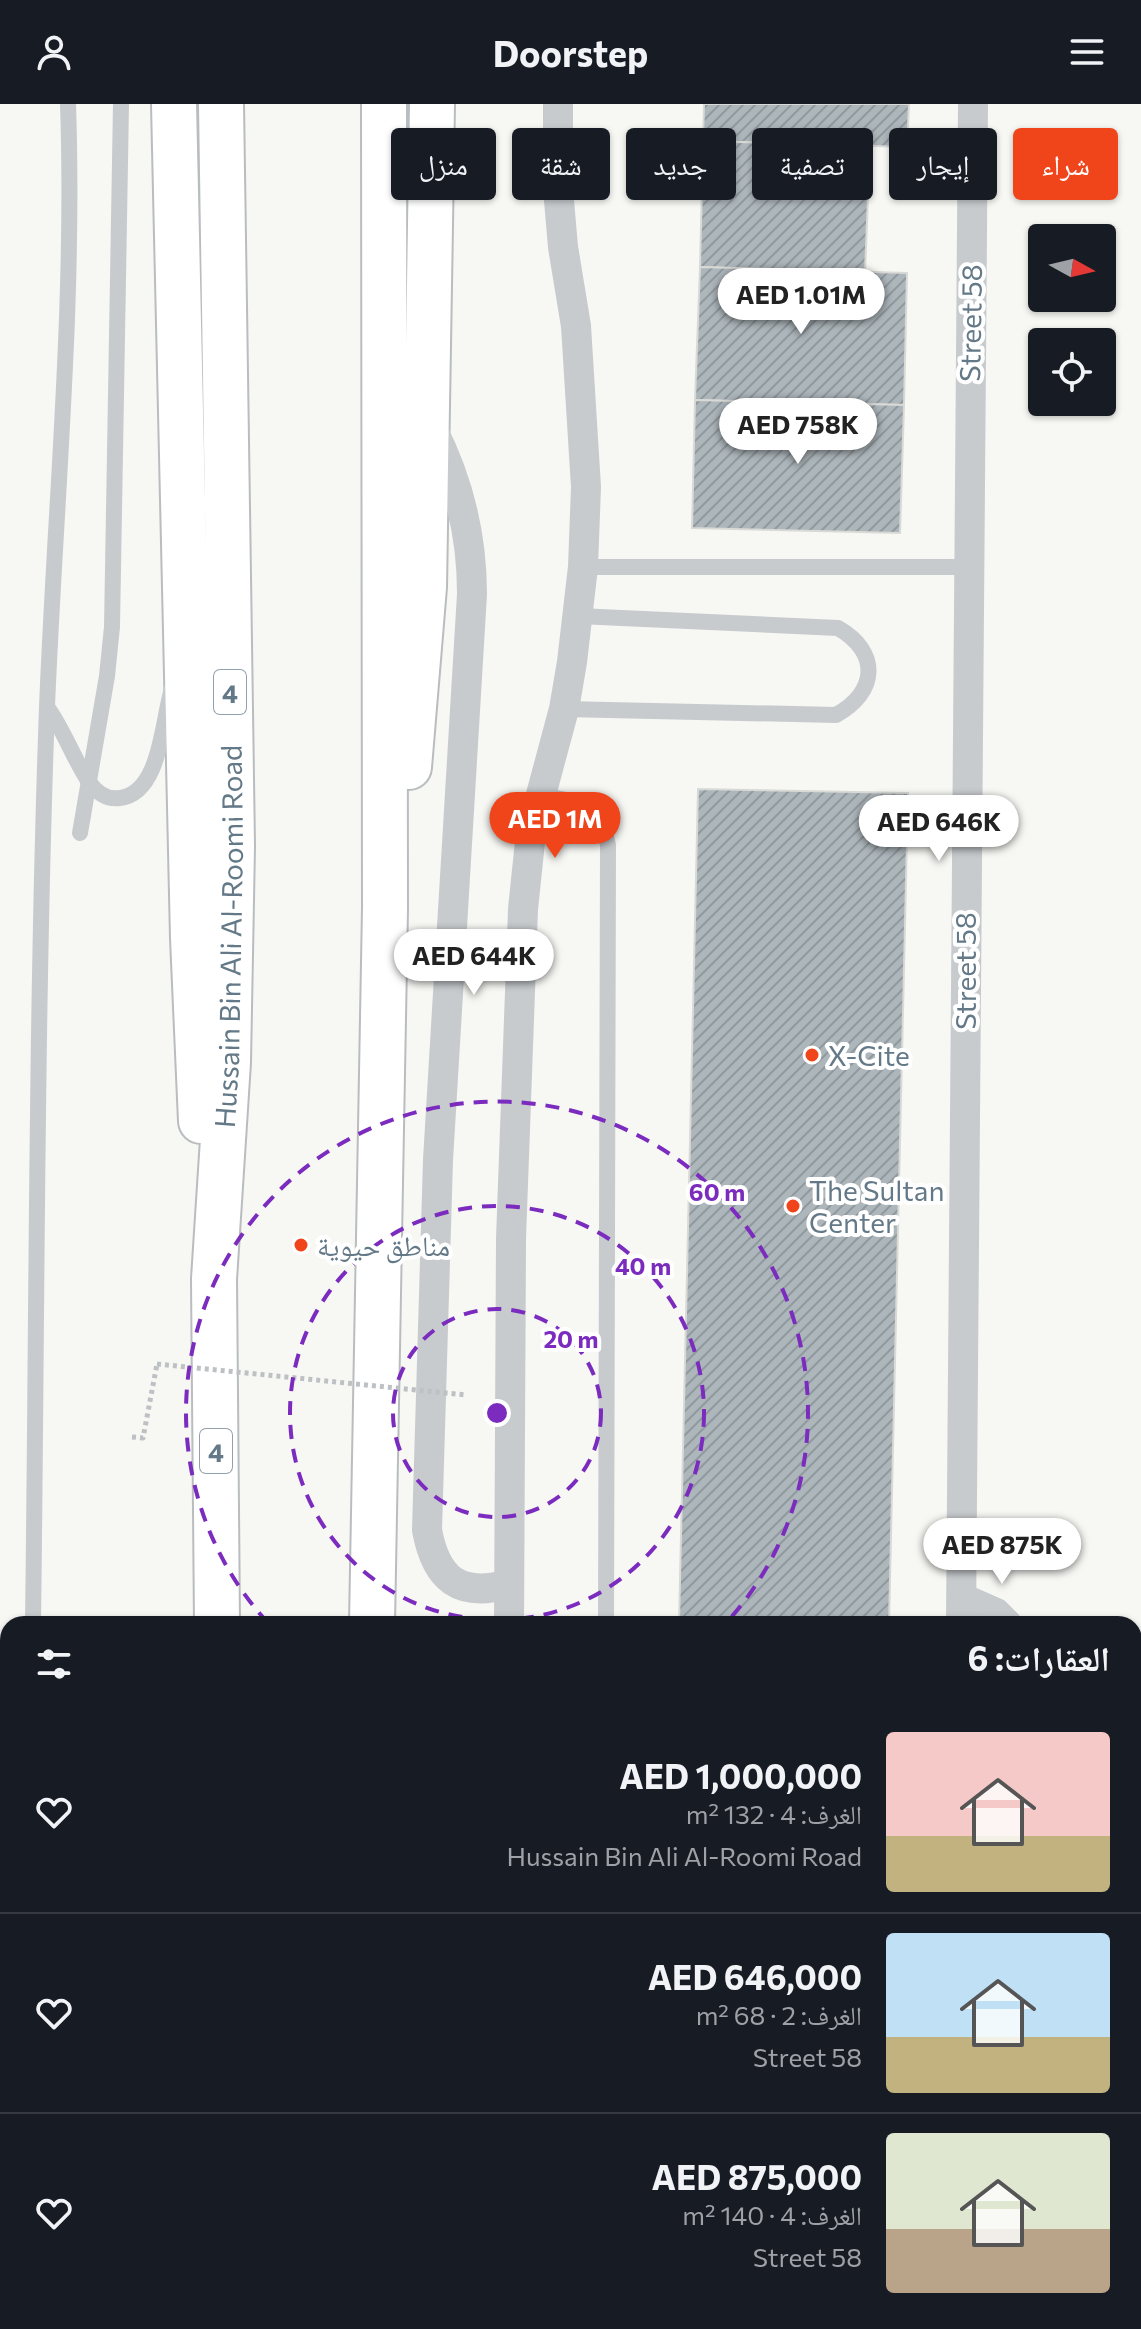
<!DOCTYPE html>
<html lang="ar">
<head>
<meta charset="utf-8">
<style>
	body { margin:0; font-family:Commissioner,"Noto Naskh Arabic",sans-serif; background:#242831; color:#f1f3f6; direction:rtl; height:100vh; display:flex; flex-direction:column; font-size:30px; white-space:nowrap }
	* { box-sizing:border-box; margin:0 }
	p { font-size:26px; color:#9ea1a6 }
	.icon { flex:none; width:44px; height:44px; fill:none; stroke:currentColor; stroke-width:2; stroke-linecap:round; stroke-linejoin:round }
	.map { position:relative; flex:1; overflow:hidden; direction:ltr }
	.side { position:absolute; left:0px; top:1512px; width:1142px; height:714px; display:flex; flex-direction:column; background:#171b24; border-radius:24px 24px 0 0; box-shadow:0 2px 6px #0004; direction:rtl }
	.side>* { flex:none }
	.top-card { position:absolute; left:24px; top:24px; width:1094px; height:72px; direction:rtl; display:flex; gap:16px }
	.needle { width:52px; rotate:98deg }
	.buttons { position:absolute; left:1028px; top:120px; display:grid; gap:16px }
	.buttons a { display:grid; place-items:center; width:88px; height:88px; border-radius:8px; background:#171b24; box-shadow:0 2px 6px #0004; font-size:40px }
	.price { position:absolute; translate:-50% -68px; padding:0 18px; border-radius:28px; background:#fff; color:#222; font-size:26px; line-height:52px; filter:drop-shadow(0 2px 4px #0008) }
	.price::after { content:''; position:absolute; left:50%; top:48px; width:24px; height:18px; margin-left:-12px; background:inherit; clip-path:polygon(0 0,100% 0,50% 100%) }
	.price.active { background:#f0451b; color:#fff }
	ul { padding:0; list-style:none }
	li { display:flex; align-items:center; gap:24px; height:200px; padding:0 32px }
	li+li { border-top:2px solid #363941 }
	li span { display:grid; place-items:center; flex:none; width:224px; height:160px; border-radius:8px; color:#555 }
	li>.icon { margin-inline-start:auto }
	span .icon { width:96px; height:96px; fill:#fffc; stroke-width:1 }
	li b { font-size:34px }
	h2 { display:flex; justify-content:space-between; align-items:center; height:96px; padding:0 32px; font-size:34px }
	.chip { padding:0 28px; border-radius:8px; background:#171b24; box-shadow:0 2px 6px #0004; font-size:28px; line-height:72px }
	.chip.active { background:#f0451b; color:#fff }
	header { display:flex; justify-content:space-between; align-items:center; height:104px; padding:0 32px; background:#171b24; font-size:36px; font-weight:700 }
	.map>svg:first-child { display:block }
	.building { fill:url(#building-hatch); stroke:#d9d9d6; stroke-width:2 }
	.lines { fill:none; stroke-linecap:round; stroke-linejoin:round }
	.trunk-casing { stroke:#b9bdc0; stroke-width:48 }
	.path { stroke:#bec1c3; stroke-width:5; stroke-dasharray:4 4; stroke-linecap:butt }
	.service { stroke:#c7cbce; stroke-width:16 }
	.minor { stroke:#c7cbce; stroke-width:30 }
	.trunk { stroke:#fff; stroke-width:44 }
	.path-bridge { stroke:#bec1c3; stroke-width:5; stroke-dasharray:4 4; stroke-linecap:butt }
	.ring { fill:none; stroke:#7b2cbf; stroke-width:4; stroke-dasharray:14 10 }
	.poi-dot { fill:#f0451b; stroke:#fff; stroke-width:3 }
	.labels { text-anchor:middle; dominant-baseline:central; stroke-width:8; stroke-linejoin:round; paint-order:stroke }
	.shield { fill:#fff; stroke:#92a1ab; stroke-width:2 }
	.shield-label { font-size:26px; font-weight:bold; fill:#647987 }
	.street-label { font-size:28px; fill:#647987; stroke:#fff }
	.poi-label { font-size:28px; fill:#647987; stroke:#fff; text-anchor:start }
	.centre { fill:#7b2cbf; stroke:#fff; stroke-width:4 }
	.ring-label { font-size:24px; text-anchor:middle; font-weight:bold; fill:#7b2cbf; stroke:#fff; stroke-width:8; stroke-linejoin:round; paint-order:stroke }
</style>
</head>
<body>
<header><svg class="icon" aria-label="menu" viewBox="0 0 24 24"><path d="M4 6h16M4 12h16M4 18h16"/></svg>Doorstep<svg class="icon" aria-label="person" viewBox="0 0 24 24"><circle cx="12" cy="8" r="4"/><path d="M4 21q1-7 8-7t8 7"/></svg></header>
<div class="map">
<svg width="1141" height="2225" viewBox="0 0 1141 2225">
	<defs>
		<pattern id="building-hatch" width="6" height="6" patternUnits="userSpaceOnUse" patternTransform="scale(2)"><rect width="6" height="6" fill="#adb6bb"/><path d="M-1 1l2-2M0 6l6-6M5 7l2-2" fill="none" stroke="#90999e"/></pattern>
	</defs>
	<rect width="100%" height="100%" fill="#f7f7f4"/>
	<g class="building">
		<polygon points="704,0 909,0 907,43 703,37"/>
		<polygon points="703,37 870,42 865,169 700,163"/>
		<polygon points="700,163 907,169 904,301 695,296"/>
		<polygon points="695,296 904,301 900,429 692,424"/>
		<polygon points="698,685 908,689 889,1520 679,1520"/>
	</g>
	<g class="lines">
		<g class="trunk-casing">
			<g id="trunk">
				<polyline points="174,0 193,834 201,1017"/>
				<polyline points="409,663 424,483 432,0"/>
				<path id="s1" d="M217 1520 214 1175 228 958 232 742 221 0"/>
				<polyline points="372,1520 385,804 384,0"/>
				<polyline points="224,2218 224,2225"/>
				<polyline points="360,2225 360,2218"/>
			</g>
		</g>
		<polyline class="path" points="132,1333 143,1334 157,1260"/>
		<g class="service">
			<polyline points="583,463 967,463"/>
			<path d="M47 603C64 626 73 654 89 678 96 688 107 696 120 694 161 689 162 616 172 585"/>
			<path d="M564 605 836 611C878 588 880 548 838 524L578 512"/>
			<path d="M539 691C578 698 599 698 608 741L606 1520"/>
			<polyline points="80,729 107,572 112,523 121,0"/>
			<path d="M33 1520C37 1214 36 909 47 603 55 402 75 201 68 0"/>
			<polyline points="29,2225 29,2218"/>
			<polyline points="131,2225 131,2218"/>
		</g>
		<g class="minor">
			<path d="M431 323C459 377 472 430 472 490L438 1056 427 1426C436 1475 459 1494 509 1480"/>
			<polyline points="962,1494 996,1509 1007,1520"/>
			<polyline points="509,1520 511,1135 523,805 531,728 564,605 572,558 583,463 586,383 576,222 563,143 558,85 558,0"/>
			<polyline points="961,1520 973,0"/>
			<polyline points="1134,1810 1141,1827"/>
			<polyline points="957,2218 959,2225"/>
			<polyline points="469,2225 469,2218"/>
			<polyline points="511,2225 511,2218"/>
		</g>
		<use href="#trunk" class="trunk"/>
		<polyline class="path-bridge" points="157,1260 466,1291"/>
	</g>
	<g class="ring">
		<circle cx="497" cy="1309" r="104"/>
		<circle cx="497" cy="1309" r="207"/>
		<path d="M268 1519A311 311 0 1 1 726 1519"/>
	</g>
	<g class="poi-dot">
		<circle cx="812" cy="951" r="8"/>
		<circle cx="793" cy="1102" r="8"/>
		<circle cx="301" cy="1141" r="8"/>
	</g>
	<g class="labels">
		<g class="shield">
			<rect x="214" y="566" width="32" height="44" rx="6"/>
			<rect x="200" y="1325" width="32" height="44" rx="6"/>
		</g>
		<g class="shield-label">
			<text x="230" y="588">4</text>
			<text x="216" y="1347">4</text>
		</g>
		<g class="street-label">
			<text transform="translate(970 219) rotate(-89)">Street 58</text>
			<text stroke="none"><textPath href="#s1" startOffset="688">Hussain Bin Ali Al-Roomi Road</textPath></text>
			<text transform="translate(965 867) rotate(-90)">Street 58</text>
		</g>
		<g class="poi-label">
			<text x="828" y="951">X-Cite</text>
			<text x="809" y="1086">The Sultan<tspan x="809" dy="32">Center</tspan></text>
			<text x="317" y="1141">مناطق حيوية</text>
		</g>
	</g>
	<circle cx="497" cy="1309" r="12" class="centre"/>
	<g class="ring-label">
		<text x="717" y="1097">60 m</text>
		<text x="643" y="1171">40 m</text>
		<text x="571" y="1244">20 m</text>
	</g>
</svg>
<div class="buttons">
<a><svg class="needle" viewBox="-14 -14 28 28"><path d="M0-13l5 13h-10z" fill="#e53935"/><path d="M0 13l5-13h-10z" fill="#9ea1a6"/></svg></a>
<a><svg class="icon" aria-label="locate" viewBox="0 0 24 24"><circle cx="12" cy="12" r="6"/><path d="M12 2v4M12 18v4M2 12h4M18 12h4"/></svg></a>
</div>
<b class="price" style="left:801px;top:232px">AED 1.01M</b>
<b class="price" style="left:798px;top:362px">AED 758K</b>
<b class="price active" style="left:555px;top:756px">AED 1M</b>
<b class="price" style="left:939px;top:759px">AED 646K</b>
<b class="price" style="left:474px;top:893px">AED 644K</b>
<b class="price" style="left:1002px;top:1482px">AED 875K</b>
<div class="top-card">
<a class="chip active">شراء</a>
<a class="chip">إيجار</a>
<a class="chip">تصفية</a>
<a class="chip">جديد</a>
<a class="chip">شقة</a>
<a class="chip">منزل</a>
</div>
<section class="side">
<h2>العقارات: 6<svg class="icon" aria-label="filters" viewBox="0 0 24 24"><path d="M4 7h16M4 17h16"/><circle cx="9" cy="7" r="2"/><circle cx="15" cy="17" r="2"/></svg></h2>
<ul>
<li><span style="background:linear-gradient(#f6c9c9 65%,#c2b280 0)"><svg class="icon" aria-label="home" viewBox="0 0 24 24"><path d="M3 11l9-7 9 7M6 9v11h12V9"/></svg></span><div><b>AED 1,000,000</b><p>الغرف: 4 · 132 m²</p><p>Hussain Bin Ali Al-Roomi Road</p></div><svg class="icon" aria-label="heart" viewBox="0 0 24 24"><path d="M12 20l-8-8c-3-5 5-10 8-4 3-6 11-1 8 4z"/></svg></li>
<li><span style="background:linear-gradient(#bfe0f5 65%,#c2b280 0)"><svg class="icon" aria-label="home" viewBox="0 0 24 24"><path d="M3 11l9-7 9 7M6 9v11h12V9"/></svg></span><div><b>AED 646,000</b><p>الغرف: 2 · 68 m²</p><p>Street 58</p></div><svg class="icon" aria-label="heart" viewBox="0 0 24 24"><path d="M12 20l-8-8c-3-5 5-10 8-4 3-6 11-1 8 4z"/></svg></li>
<li><span style="background:linear-gradient(#dfe7d0 60%,#b9a48a 0)"><svg class="icon" aria-label="home" viewBox="0 0 24 24"><path d="M3 11l9-7 9 7M6 9v11h12V9"/></svg></span><div><b>AED 875,000</b><p>الغرف: 4 · 140 m²</p><p>Street 58</p></div><svg class="icon" aria-label="heart" viewBox="0 0 24 24"><path d="M12 20l-8-8c-3-5 5-10 8-4 3-6 11-1 8 4z"/></svg></li>
</ul>
</section>
</div>
</body>
</html>
